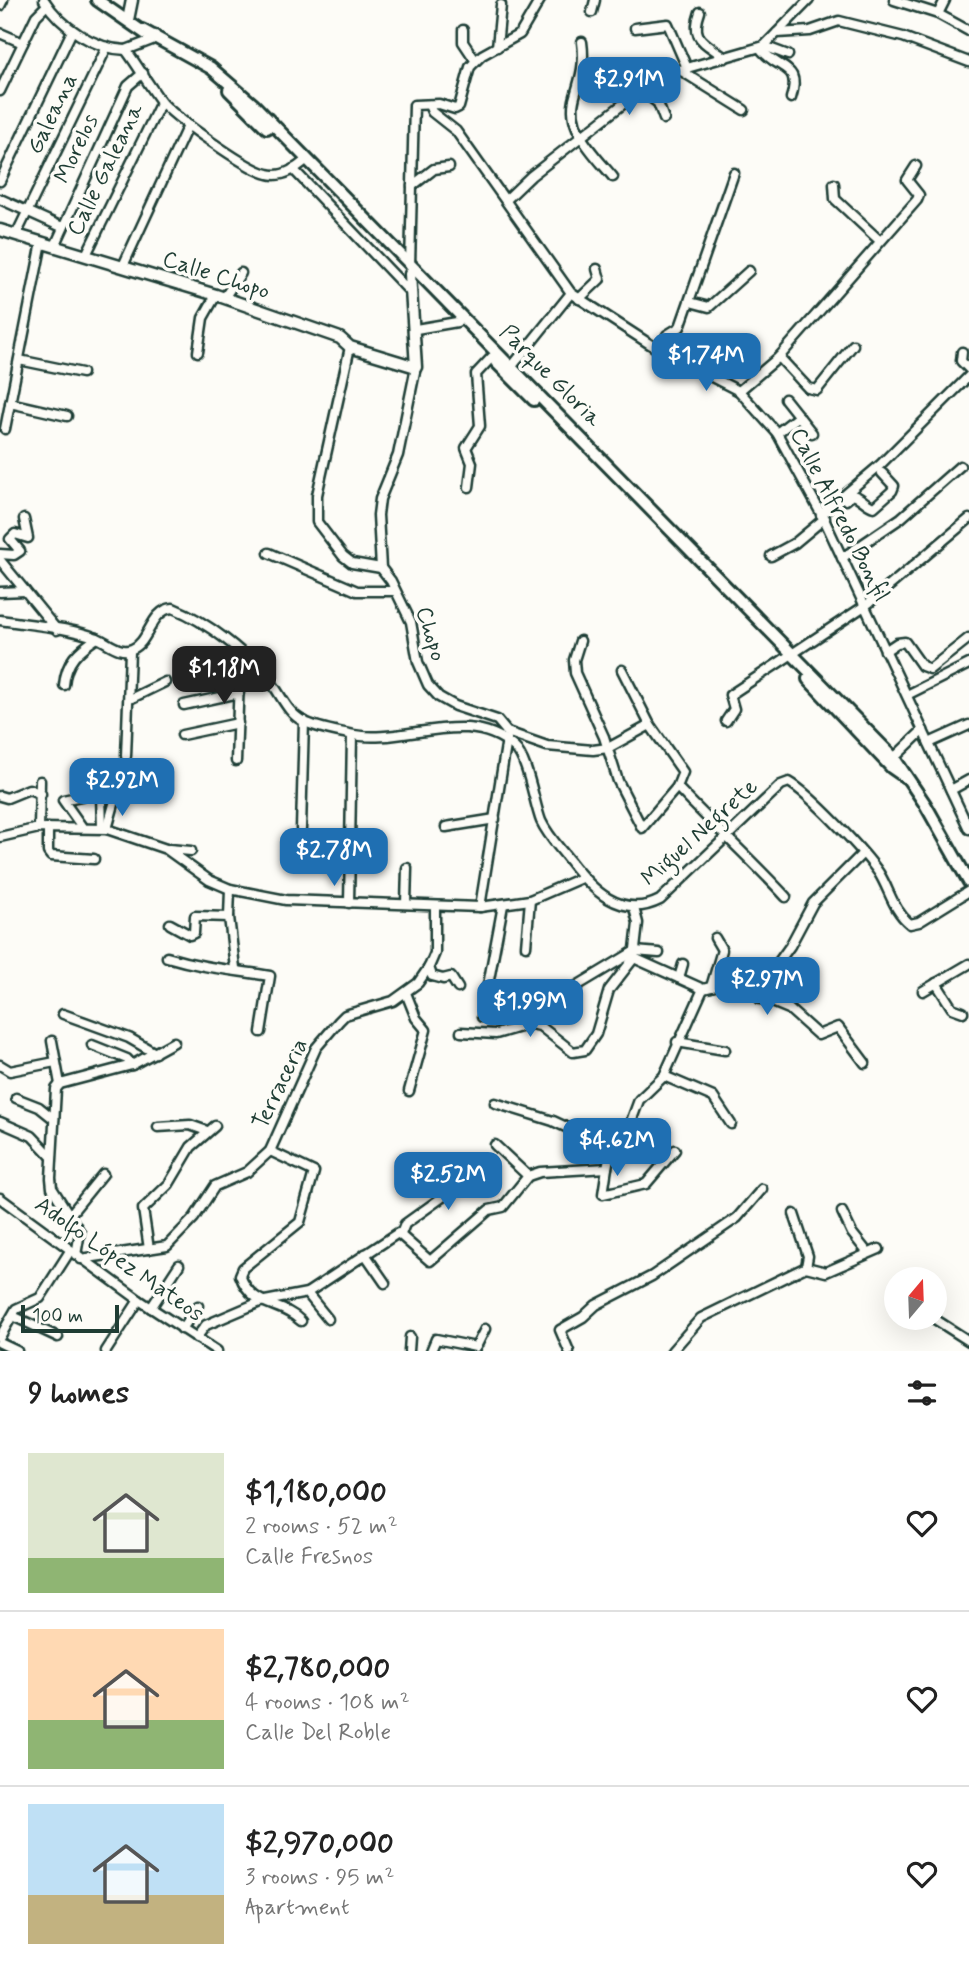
<!DOCTYPE html>
<html lang="en">
<head>
<meta charset="utf-8">
<style>
	body { margin:0; font-family:Mynerve,sans-serif; background:#f2f2f2; color:#222; height:100vh; display:flex; flex-direction:column; font-size:26px; white-space:nowrap }
	* { box-sizing:border-box; margin:0 }
	p { font-size:23px; color:#767676 }
	.icon { flex:none; width:38px; height:38px; fill:none; stroke:currentColor; stroke-width:2; stroke-linecap:round; stroke-linejoin:round }
	.map { position:relative; height:1351px; overflow:hidden }
	.drawer { display:flex; flex-direction:column; background:#fff; flex:1 }
	.drawer>* { flex:none }
	.needle { width:46px; rotate:19deg }
	.controls { position:absolute; left:884px; top:1267px; display:grid; gap:14px }
	.controls a { display:grid; place-items:center; width:63px; height:63px; border-radius:50%; background:#fff; box-shadow:0 7px 28px #0002; font-size:35px }
	.scale { position:absolute; left:21px; bottom:18px; width:98px; box-sizing:border-box; padding-left:7px; border:4px solid #1f3d34; border-top:0; font-size:19px; line-height:24px; white-space:nowrap; color:#1f3d34; -webkit-text-stroke:5px #fdfcf7; paint-order:stroke }
	.price { position:absolute; translate:-50% -60px; padding:0 16px; border-radius:14px; background:#1f6fb2; color:#fff; font-size:23px; line-height:46px; filter:drop-shadow(0 2px 4px #0008) }
	.price::after { content:''; position:absolute; left:50%; top:42px; width:21px; height:16px; margin-left:-10px; background:inherit; clip-path:polygon(0 0,100% 0,50% 100%) }
	.price.current { background:#222; color:#fff }
	ul { padding:0; list-style:none }
	li { display:flex; align-items:center; gap:21px; height:175px; padding:0 28px }
	li+li { border-top:2px solid #e0e0e0 }
	li span { display:grid; place-items:center; flex:none; width:196px; height:140px; border-radius:0px; color:#555 }
	li>.icon { margin-inline-start:auto }
	span .icon { width:84px; height:84px; fill:#fffc; stroke-width:1 }
	li b { font-size:30px }
	h2 { display:flex; justify-content:space-between; align-items:center; height:84px; padding:0 28px; font-size:30px }
	.map>svg:first-child { display:block }
	.lines { fill:none; stroke-linecap:round; stroke-linejoin:round }
	.minor-casing { stroke:#1f3d34; stroke-width:13 }
	.tertiary-casing { stroke:#1f3d34; stroke-width:15 }
	.secondary-casing { stroke:#1f3d34; stroke-width:16 }
	.minor { stroke:#fdfcf7; stroke-width:8 }
	.tertiary { stroke:#fdfcf7; stroke-width:10 }
	.secondary { stroke:#fdfcf7; stroke-width:10 }
	.labels { text-anchor:middle; dominant-baseline:central; stroke-width:7; stroke-linejoin:round; paint-order:stroke }
	.street-label { font-size:23px; fill:#1f3d34; stroke:#fdfcf7 }
</style>
</head>
<body>
<div class="map">
<svg width="969" height="1351" viewBox="0 0 969 1351">
	<rect width="100%" height="100%" fill="#fdfcf7"/>
	<filter id="ink" filterUnits="userSpaceOnUse"><feTurbulence type="fractalNoise" baseFrequency=".0143" numOctaves="2"/><feDisplacementMap in="SourceGraphic" scale="14" xChannelSelector="R" yChannelSelector="G"/><feConvolveMatrix kernelMatrix="1 2 1 2 8 2 1 2 1" color-interpolation-filters="sRGB"/></filter>
	<g filter="url(#ink)">
		<g class="lines">
			<g class="minor-casing">
				<g id="minor">
					<path d="M44 0C61 27 94 49 126 50 138 66 148 84 160 100 172 116 248 170 268 174 282 178 297 168 307 159"/>
					<polyline points="894,0 938,14 969,31"/>
					<polyline points="0,6 3,0"/>
					<polyline points="592,12 595,0"/>
					<path d="M700 12C690 40 704 41 725 58"/>
					<polyline points="938,14 945,0"/>
					<polyline points="635,28 668,24 687,68"/>
					<polyline points="463,30 463,42 475,60"/>
					<polyline points="0,33 23,43"/>
					<polyline points="777,33 810,31 839,21 903,37 969,62"/>
					<path d="M582 42C585 63 581 76 575 96 565 128 594 154 613 177"/>
					<polyline points="764,46 788,55"/>
					<polyline points="497,47 501,5"/>
					<path d="M760 48C778 72 802 63 791 98"/>
					<polyline points="126,50 152,40 155,35"/>
					<polyline points="680,70 744,110"/>
					<polyline points="641,90 658,103 664,119"/>
					<polyline points="0,91 36,16 47,5"/>
					<polyline points="429,105 432,112 456,131 571,293 659,350 739,391 777,433 824,519 969,829"/>
					<polyline points="293,169 412,294"/>
					<polyline points="0,181 72,31"/>
					<polyline points="834,184 835,199 880,241"/>
					<polyline points="412,186 434,169 449,167"/>
					<polyline points="0,199 62,227"/>
					<polyline points="506,200 531,176 641,90 680,70 764,46 809,0"/>
					<polyline points="16,235 107,47"/>
					<polyline points="55,246 128,86 143,73"/>
					<polyline points="86,255 161,102"/>
					<polyline points="123,266 188,125"/>
					<polyline points="410,266 414,105 439,104 455,109 459,107 470,67 482,55 520,34 540,0"/>
					<polyline points="224,298 241,273"/>
					<polyline points="579,299 600,279 597,269"/>
					<polyline points="690,302 709,307 749,271"/>
					<polyline points="416,329 457,322"/>
					<polyline points="350,347 317,495 317,522 343,556 352,563 381,568"/>
					<polyline points="659,350 667,335 680,327 734,173"/>
					<polyline points="198,352 203,318 216,295"/>
					<polyline points="962,352 961,361 969,369"/>
					<polyline points="779,357 808,388 817,390 853,345"/>
					<polyline points="19,360 82,373"/>
					<polyline points="416,367 398,455 380,499 378,515 381,568 391,581 411,622 418,662 428,685 439,697 455,706 497,720 507,732 547,746 593,750 608,748 650,725"/>
					<polyline points="509,370 571,293"/>
					<polyline points="739,391 779,357 917,200 919,195 907,180 916,166"/>
					<polyline points="785,399 812,433"/>
					<polyline points="10,403 67,416"/>
					<polyline points="5,429 42,242"/>
					<polyline points="777,433 799,416"/>
					<polyline points="469,487 472,463 466,448 480,426 476,374 492,357"/>
					<path d="M846 500 852 495C861 496 865 505 874 507L892 491 894 486 882 473"/>
					<polyline points="821,515 880,465 969,376"/>
					<polyline points="269,553 357,591 395,591"/>
					<polyline points="0,554 14,555 20,551 10,539 15,534 28,538 24,519"/>
					<polyline points="771,556 795,543 825,518"/>
					<polyline points="842,558 901,518 960,466"/>
					<polyline points="0,560 57,630"/>
					<polyline points="0,592 25,591"/>
					<path d="M0 620C31 625 68 627 97 638 108 642 119 654 132 649 150 642 150 610 173 608 208 622 245 652 270 681 281 694 287 713 303 721 316 728 335 731 349 734 402 747 467 705 514 747 528 759 534 803 541 821 548 836 559 847 569 860 591 889 621 920 660 900L781 785 789 782C810 794 865 852 879 873 890 891 893 910 910 924L919 922 969 891"/>
					<polyline points="580,641 574,660 575,673 604,737 618,781 642,828 677,787 683,772 650,725 622,670"/>
					<polyline points="885,651 897,643 905,642 922,666 930,669 969,638"/>
					<path d="M64 685C66 661 78 651 97 638"/>
					<polyline points="907,695 969,664"/>
					<polyline points="130,699 165,682"/>
					<polyline points="184,705 239,693"/>
					<polyline points="726,721 734,709 730,695 869,603 969,519"/>
					<polyline points="182,735 238,723"/>
					<polyline points="929,743 969,725"/>
					<polyline points="126,756 130,651"/>
					<polyline points="894,758 923,730"/>
					<polyline points="236,761 240,652"/>
					<path d="M677 787C713 825 751 859 786 897"/>
					<polyline points="951,790 969,780"/>
					<polyline points="0,796 7,798 29,789 41,794"/>
					<polyline points="82,827 63,800 95,793 101,795 102,828"/>
					<polyline points="446,827 495,819"/>
					<polyline points="39,828 40,781"/>
					<polyline points="48,828 48,852 51,856 94,859"/>
					<polyline points="107,829 118,790"/>
					<polyline points="301,829 304,721"/>
					<polyline points="0,837 39,828 107,829 166,849 209,880 230,889 286,900 480,907 530,900 581,878"/>
					<polyline points="169,849 191,851"/>
					<polyline points="230,889 229,917 235,968"/>
					<polyline points="349,903 352,735"/>
					<polyline points="406,904 407,868"/>
					<polyline points="480,907 507,739"/>
					<polyline points="170,924 190,935 194,933 195,916 229,917"/>
					<polyline points="526,946 530,900"/>
					<path d="M167 957C203 968 234 970 270 976L261 1032"/>
					<polyline points="634,958 703,989 723,984 731,985 789,1009 818,1035 838,1027 865,1063"/>
					<polyline points="429,967 432,976 443,979 451,977 458,988"/>
					<polyline points="679,978 683,964"/>
					<polyline points="936,983 952,1008 963,1012"/>
					<polyline points="575,987 635,951 659,953"/>
					<polyline points="711,987 722,950 715,938"/>
					<polyline points="923,991 969,964"/>
					<polyline points="406,993 416,1018 426,1030 409,1091"/>
					<polyline points="760,999 765,981 790,946 813,903 863,853"/>
					<polyline points="63,1014 129,1038 155,1053"/>
					<polyline points="482,1017 503,905"/>
					<polyline points="461,1032 496,1034 530,1024 540,1026 573,1052 585,1050 596,1034 609,990 634,958 638,923 634,908"/>
					<polyline points="52,1041 60,1084"/>
					<polyline points="677,1042 725,1050"/>
					<polyline points="92,1045 127,1059 132,1065"/>
					<polyline points="0,1065 10,1071 55,1062"/>
					<polyline points="664,1076 713,1097 731,1124"/>
					<polyline points="16,1098 39,1107 54,1119"/>
					<polyline points="495,1103 553,1121 611,1148"/>
					<polyline points="0,1122 32,1136 51,1156"/>
					<polyline points="158,1127 190,1125 207,1131"/>
					<polyline points="629,1127 662,1139 664,1145 657,1157"/>
					<polyline points="495,1145 528,1176"/>
					<path d="M270 1151 314 1172 300 1222 243 1268 240 1275C252 1309 281 1301 301 1321"/>
					<polyline points="607,1168 603,1194 646,1184 675,1150"/>
					<polyline points="0,1198 139,1300 217,1351"/>
					<polyline points="842,1212 852,1233 867,1252"/>
					<polyline points="794,1214 808,1256 806,1267"/>
					<polyline points="69,1216 103,1174"/>
					<polyline points="401,1234 405,1224 444,1196 437,1178 449,1166"/>
					<polyline points="149,1249 143,1209 169,1184 191,1147 215,1126"/>
					<polyline points="365,1254 385,1283"/>
					<polyline points="76,1255 80,1232 52,1188 51,1178 56,1089 60,1084 132,1065 174,1042"/>
					<polyline points="81,1259 167,1246 194,1218 215,1186 247,1172 270,1151 316,1048 339,1021 345,1015 393,1001 418,983 429,967 435,953 435,907"/>
					<polyline points="307,1293 328,1319"/>
					<polyline points="151,1308 179,1265"/>
					<polyline points="13,1316 58,1337"/>
					<polyline points="933,1318 969,1341"/>
					<polyline points="182,1329 198,1306"/>
					<polyline points="0,1337 16,1309 40,1298 70,1251"/>
					<polyline points="196,1338 206,1325 260,1302 307,1293 398,1233 430,1261 489,1210 503,1207 528,1176 540,1172 607,1168 611,1148 629,1127 639,1100 664,1076 703,989"/>
					<polyline points="0,1343 17,1351"/>
					<polyline points="106,1351 139,1300"/>
					<polyline points="409,1351 410,1337"/>
					<polyline points="431,1351 436,1339 476,1347 485,1329"/>
					<polyline points="569,1351 560,1330 583,1317 596,1305 652,1276 737,1218 762,1189"/>
					<polyline points="672,1351 701,1318 806,1267 826,1272 879,1249"/>
				</g>
			</g>
			<g class="tertiary-casing">
				<g id="tertiary">
					<polyline points="128,20 132,0"/>
					<polyline points="0,230 216,295 340,338 350,347 416,367 410,274"/>
				</g>
			</g>
			<g class="secondary-casing">
				<g id="secondary">
					<polyline points="97,0 146,34"/>
					<polyline points="142,30 211,68 254,105 894,758 925,804 969,882"/>
					<polyline points="229,90 267,128"/>
					<polyline points="496,362 534,400"/>
					<polyline points="808,679 892,768 905,777"/>
				</g>
			</g>
			<use href="#minor" class="minor"/>
			<use href="#tertiary" class="tertiary"/>
			<use href="#secondary" class="secondary"/>
		</g>
	</g>
	<g class="labels">
		<g class="street-label">
			<text transform="translate(53 114) rotate(-64)">Galeana</text>
			<text transform="translate(77 149) rotate(-65)">Morelos</text>
			<text transform="translate(106 170) rotate(-64)">Calle Galeana</text>
			<text transform="translate(216 276) rotate(18)">Calle Chopo</text>
			<text transform="translate(550 376) rotate(45)">Parque Gloria</text>
			<text transform="translate(839 515) rotate(63)">Calle Alfredo Bonfil</text>
			<text transform="translate(430 634) rotate(73)">Chopo</text>
			<text transform="translate(700 833) rotate(-42)">Miguel Negrete</text>
			<text transform="translate(281 1084) rotate(-64)">Terraceria</text>
			<text transform="translate(119 1260) rotate(35)">Adolfo López Mateos</text>
		</g>
	</g>
</svg>
<div class="controls">
<a><svg class="needle" viewBox="-14 -14 28 28"><path d="M0-13l5 13h-10z" fill="#e53935"/><path d="M0 13l5-13h-10z" fill="#767676"/></svg></a>
</div>
<div class="scale">100 m</div>
<b class="price" style="left:629px;top:117px">$2.91M</b>
<b class="price" style="left:706px;top:393px">$1.74M</b>
<b class="price current" style="left:224px;top:706px">$1.18M</b>
<b class="price" style="left:122px;top:818px">$2.92M</b>
<b class="price" style="left:334px;top:888px">$2.78M</b>
<b class="price" style="left:767px;top:1017px">$2.97M</b>
<b class="price" style="left:530px;top:1039px">$1.99M</b>
<b class="price" style="left:617px;top:1178px">$4.62M</b>
<b class="price" style="left:448px;top:1212px">$2.52M</b>
</div>
<section class="drawer">
<h2>9 homes<svg class="icon" aria-label="filters" viewBox="0 0 24 24"><path d="M4 7h16M4 17h16"/><circle cx="9" cy="7" r="2"/><circle cx="15" cy="17" r="2"/></svg></h2>
<ul>
<li><span style="background:linear-gradient(#dfe7d0 75%,#8fb573 0)"><svg class="icon" aria-label="home" viewBox="0 0 24 24"><path d="M3 11l9-7 9 7M6 9v11h12V9"/></svg></span><div><b>$1,180,000</b><p>2 rooms · 52 m²</p><p>Calle Fresnos</p></div><svg class="icon" aria-label="heart" viewBox="0 0 24 24"><path d="M12 20l-8-8c-3-5 5-10 8-4 3-6 11-1 8 4z"/></svg></li>
<li><span style="background:linear-gradient(#ffd9b3 65%,#8fb573 0)"><svg class="icon" aria-label="home" viewBox="0 0 24 24"><path d="M3 11l9-7 9 7M6 9v11h12V9"/></svg></span><div><b>$2,780,000</b><p>4 rooms · 108 m²</p><p>Calle Del Roble</p></div><svg class="icon" aria-label="heart" viewBox="0 0 24 24"><path d="M12 20l-8-8c-3-5 5-10 8-4 3-6 11-1 8 4z"/></svg></li>
<li><span style="background:linear-gradient(#bfe0f5 65%,#c2b280 0)"><svg class="icon" aria-label="home" viewBox="0 0 24 24"><path d="M3 11l9-7 9 7M6 9v11h12V9"/></svg></span><div><b>$2,970,000</b><p>3 rooms · 95 m²</p><p>Apartment</p></div><svg class="icon" aria-label="heart" viewBox="0 0 24 24"><path d="M12 20l-8-8c-3-5 5-10 8-4 3-6 11-1 8 4z"/></svg></li>
</ul>
</section>
</body>
</html>
